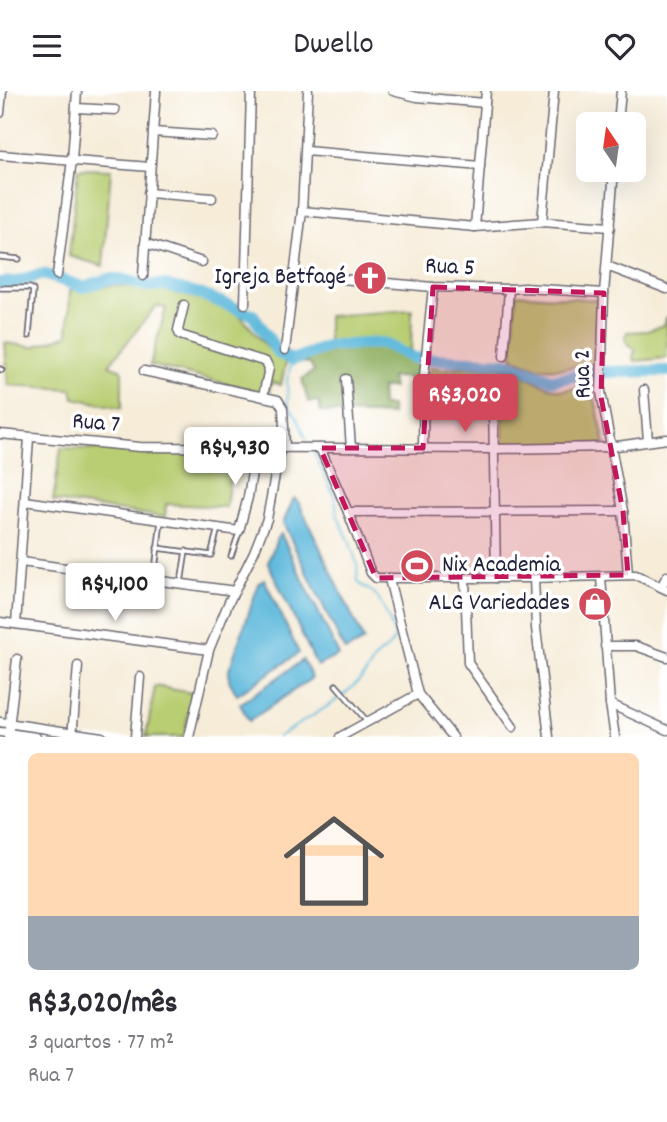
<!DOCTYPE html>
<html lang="pt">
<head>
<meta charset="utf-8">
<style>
	body { margin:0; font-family:Dekko,sans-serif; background:#f2f2f3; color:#2b2b33; height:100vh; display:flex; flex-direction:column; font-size:26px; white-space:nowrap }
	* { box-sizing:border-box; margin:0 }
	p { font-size:23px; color:#7c7c81 }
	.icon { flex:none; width:38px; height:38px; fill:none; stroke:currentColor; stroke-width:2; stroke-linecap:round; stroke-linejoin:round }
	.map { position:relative; height:646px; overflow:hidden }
	.sheet { display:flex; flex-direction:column; background:#fff; flex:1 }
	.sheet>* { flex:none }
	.needle { width:46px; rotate:347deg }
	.buttons { position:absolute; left:576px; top:21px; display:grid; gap:14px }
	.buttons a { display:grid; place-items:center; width:70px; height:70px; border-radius:10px; background:#fff; box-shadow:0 7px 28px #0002; font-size:35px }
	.price { position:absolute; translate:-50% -60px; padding:0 16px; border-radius:7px; background:#fff; color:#222; font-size:23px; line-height:46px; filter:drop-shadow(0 2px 4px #0008) }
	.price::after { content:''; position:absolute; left:50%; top:42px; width:21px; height:16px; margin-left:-10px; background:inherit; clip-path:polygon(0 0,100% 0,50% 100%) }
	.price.current { background:#d1495b; color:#fff }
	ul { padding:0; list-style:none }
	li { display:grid; align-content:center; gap:14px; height:371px; padding:0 28px }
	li+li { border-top:2px solid #e1e1e2 }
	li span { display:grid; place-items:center; height:217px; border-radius:10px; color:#555 }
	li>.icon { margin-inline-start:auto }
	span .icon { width:126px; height:126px; fill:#fffc; stroke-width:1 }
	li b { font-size:30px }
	header { display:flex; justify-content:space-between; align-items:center; height:91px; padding:0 28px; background:#fff; font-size:32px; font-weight:600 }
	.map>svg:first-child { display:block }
	.green { fill:#b9ce73; stroke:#6e7857; stroke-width:2 }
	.forest { fill:#92b165; stroke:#5a6a50; stroke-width:2 }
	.water { fill:#5eb9dc; stroke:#406e8c; stroke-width:2 }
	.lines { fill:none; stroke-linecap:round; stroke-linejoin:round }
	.stream { stroke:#5eb9dc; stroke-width:2 }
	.river { stroke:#5eb9dc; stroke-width:12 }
	.service-casing { stroke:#6c6972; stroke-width:7 }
	.minor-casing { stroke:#6c6972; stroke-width:11 }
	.service { stroke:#fff; stroke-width:3.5 }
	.minor { stroke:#fff; stroke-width:8 }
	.marked { fill:#c2185b; fill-opacity:0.2; stroke:#c2185b; stroke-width:5; stroke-dasharray:14 9; stroke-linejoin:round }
	.labels { text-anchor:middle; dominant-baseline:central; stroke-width:7; stroke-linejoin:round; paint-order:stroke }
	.street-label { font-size:24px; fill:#22223b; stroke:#fff }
	.poi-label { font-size:24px; fill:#22223b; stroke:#fff; text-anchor:end }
</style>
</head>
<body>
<header><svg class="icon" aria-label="menu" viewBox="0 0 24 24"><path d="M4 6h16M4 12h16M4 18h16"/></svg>Dwello<svg class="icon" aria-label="heart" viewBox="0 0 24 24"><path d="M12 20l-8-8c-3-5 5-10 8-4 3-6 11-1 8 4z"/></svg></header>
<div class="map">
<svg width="667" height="646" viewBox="0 0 667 646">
	<rect width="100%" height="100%" fill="#fff"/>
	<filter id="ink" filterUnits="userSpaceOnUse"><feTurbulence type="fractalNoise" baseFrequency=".0143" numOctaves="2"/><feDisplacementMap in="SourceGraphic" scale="14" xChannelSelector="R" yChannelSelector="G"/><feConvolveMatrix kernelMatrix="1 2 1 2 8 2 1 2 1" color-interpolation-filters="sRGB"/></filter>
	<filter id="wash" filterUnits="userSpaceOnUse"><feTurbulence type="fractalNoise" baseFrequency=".00686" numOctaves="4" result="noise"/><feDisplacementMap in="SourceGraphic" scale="28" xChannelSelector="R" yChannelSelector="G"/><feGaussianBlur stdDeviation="1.57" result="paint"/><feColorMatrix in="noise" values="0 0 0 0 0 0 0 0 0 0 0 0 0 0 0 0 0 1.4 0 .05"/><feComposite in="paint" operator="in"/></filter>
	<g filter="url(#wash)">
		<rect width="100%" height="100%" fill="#f6ecd8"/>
		<g class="green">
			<polygon points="80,78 111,79 103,175 69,165 78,79"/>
			<polygon points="111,194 154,197 204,208 238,222 269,258 286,271 281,294 272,291 268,303 150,274 166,217 156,215 109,274 122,279 122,317 74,307 72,298 8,294 5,252 33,256 68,244 70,198 82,200"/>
			<path d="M516 203 598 209 596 272C562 278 543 283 512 266Z"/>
			<polygon points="412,219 411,260 384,250 328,254 328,225"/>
			<polygon points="667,225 667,267 635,270 633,265 636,259 627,252 625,247 627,241 647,240 664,234"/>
			<path d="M471 275C483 276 498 275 509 279 545 289 551 310 591 291L605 353H503L502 305H459L458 315 429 312V276L443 278Z"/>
			<polygon points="61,357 233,363 226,416 166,413 165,426 53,410"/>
			<polygon points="155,595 192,602 184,646 146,646"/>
		</g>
		<polygon class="forest" points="377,255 405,261 419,270 417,287 391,286 393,297 381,297 382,315 391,315 392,324 321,321 318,310 308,311 302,288 314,280 309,272 297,271 338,258"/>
		<g class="water">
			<polygon points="294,407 299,412 364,550 345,560 283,432"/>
			<polygon points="281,443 339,564 317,575 268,472 277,447"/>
			<polygon points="264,488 299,562 237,604 229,589 229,579 259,492"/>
			<polygon points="303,569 312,587 249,630 240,613"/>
		</g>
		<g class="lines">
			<g class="stream">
				<polyline points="292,269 287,290 288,314 296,325 307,349"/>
				<path d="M278 646C308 626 342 611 366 582 370 578 371 572 375 568 382 559 393 557 395 544 391 534 380 506 373 501 368 498 363 496 358 491L357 473 349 449 338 426 335 407 314 362"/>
			</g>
			<polyline class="river" points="0,192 17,191 43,183 83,196 109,188 120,188 147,195 163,194 197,202 253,224 278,262 292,269 330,255 383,252 413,267 506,272 553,289 595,281 667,280"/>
		</g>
	</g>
	<g filter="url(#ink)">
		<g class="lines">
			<g class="service-casing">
				<g id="service">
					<polyline points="0,166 19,168"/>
					<polyline points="0,197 30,197 33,199 29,245"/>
					<polyline points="0,278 2,279"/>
					<polyline points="157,457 211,464 218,437"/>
					<polyline points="231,465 239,442"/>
					<polyline points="154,487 161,430"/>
					<polyline points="181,492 186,460"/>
					<polyline points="336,594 366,629"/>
				</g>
			</g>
			<g class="minor-casing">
				<g id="minor">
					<polyline points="393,0 417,6 485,12"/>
					<polyline points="76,17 115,19"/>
					<polyline points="0,22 2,0"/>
					<polyline points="618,33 621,0"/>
					<polyline points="153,41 212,45"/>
					<polyline points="306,60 480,75"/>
					<polyline points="0,64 150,76"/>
					<polyline points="614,79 604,202 601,301 623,420 628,484"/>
					<polyline points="148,102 212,107"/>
					<polyline points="302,120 475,136 542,131 610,136"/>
					<polyline points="542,131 554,0"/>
					<polyline points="475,136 486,0"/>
					<polyline points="145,152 202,171"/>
					<polyline points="607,175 667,198"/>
					<polyline points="57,184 72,69 77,0"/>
					<polyline points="295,184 433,196 509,198 525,197 604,202"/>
					<polyline points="143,185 156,0"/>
					<polyline points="245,213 251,0"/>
					<polyline points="184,214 178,239 180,244 266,271 269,277 263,305"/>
					<polyline points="285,259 302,120 308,0"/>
					<polyline points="504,265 509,198"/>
					<polyline points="144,280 278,309 283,317 285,357"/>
					<polyline points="346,288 351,357"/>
					<polyline points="644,299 648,350"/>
					<polyline points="493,309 496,487"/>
					<polyline points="0,343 140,356 493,358 610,356 667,348"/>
					<polyline points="320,357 348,421 371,482 376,487 534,487 636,484 667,499"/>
					<polyline points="423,357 424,285 433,196"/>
					<polyline points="25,410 239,440 248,406 256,357"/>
					<polyline points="348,421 623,420"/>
					<polyline points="21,471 235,500"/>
					<polyline points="601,486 610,613 615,646"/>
					<polyline points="534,487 536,537 549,646"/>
					<polyline points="389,488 418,603 453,646"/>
					<polyline points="465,488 468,572 513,636"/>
					<polyline points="661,496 667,485"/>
					<polyline points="0,531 209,559"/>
					<polyline points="16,533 29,347"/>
					<polyline points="605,555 636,555 667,566"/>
					<polyline points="610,613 667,639"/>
					<polyline points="0,631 102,646"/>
					<polyline points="0,641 36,646"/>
					<polyline points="8,646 17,568"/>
					<polyline points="72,646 78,575"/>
					<polyline points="135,646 140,586"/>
					<polyline points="189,646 209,559 228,513 254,461 267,428 280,357"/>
					<polyline points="340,646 418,603"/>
				</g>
			</g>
			<use href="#service" class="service"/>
			<use href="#minor" class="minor"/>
		</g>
	</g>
	<path class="marked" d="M433 196 604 202 601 306 623 420 628 484 376 487 320 357H423Z"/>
	<defs>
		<g id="church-disc" transform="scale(1.75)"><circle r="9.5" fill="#d1495b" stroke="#fff"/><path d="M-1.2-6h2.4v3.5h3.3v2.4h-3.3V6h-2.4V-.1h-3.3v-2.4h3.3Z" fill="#fff"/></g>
		<g id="stadium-disc" transform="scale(1.75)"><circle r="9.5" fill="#d1495b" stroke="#fff"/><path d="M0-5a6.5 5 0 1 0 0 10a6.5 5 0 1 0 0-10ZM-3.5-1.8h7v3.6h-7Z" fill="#fff"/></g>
		<g id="shop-disc" transform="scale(1.75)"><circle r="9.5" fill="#d1495b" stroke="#fff"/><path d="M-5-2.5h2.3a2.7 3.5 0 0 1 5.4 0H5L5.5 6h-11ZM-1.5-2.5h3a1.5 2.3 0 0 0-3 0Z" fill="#fff"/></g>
	</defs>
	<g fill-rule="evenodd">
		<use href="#church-disc" x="370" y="187"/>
		<use href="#stadium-disc" x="417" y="475"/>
		<use href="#shop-disc" x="595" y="513"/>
	</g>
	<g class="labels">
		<g class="street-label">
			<text transform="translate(450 177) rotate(3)">Rua 5</text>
			<text transform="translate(584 283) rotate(-91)">Rua 2</text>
			<text transform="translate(96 333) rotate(5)">Rua 7</text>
		</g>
		<g class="poi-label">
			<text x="346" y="187">Igreja Betfagé</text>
			<text x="442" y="475" text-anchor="start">Nix Academia</text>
			<text x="570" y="513">ALG Variedades</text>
		</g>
	</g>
</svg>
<div class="buttons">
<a><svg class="needle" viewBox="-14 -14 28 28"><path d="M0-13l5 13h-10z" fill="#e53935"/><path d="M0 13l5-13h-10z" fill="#7c7c81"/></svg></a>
</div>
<b class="price current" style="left:465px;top:343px">R$3,020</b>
<b class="price" style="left:235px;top:396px">R$4,930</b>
<b class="price" style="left:115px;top:532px">R$4,100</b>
</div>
<section class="sheet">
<ul>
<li><span style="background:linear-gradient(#ffd9b3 75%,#9aa5b1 0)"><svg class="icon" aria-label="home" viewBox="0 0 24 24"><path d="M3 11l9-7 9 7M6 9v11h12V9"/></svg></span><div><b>R$3,020/mês</b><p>3 quartos · 77 m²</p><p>Rua 7</p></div></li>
</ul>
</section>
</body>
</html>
